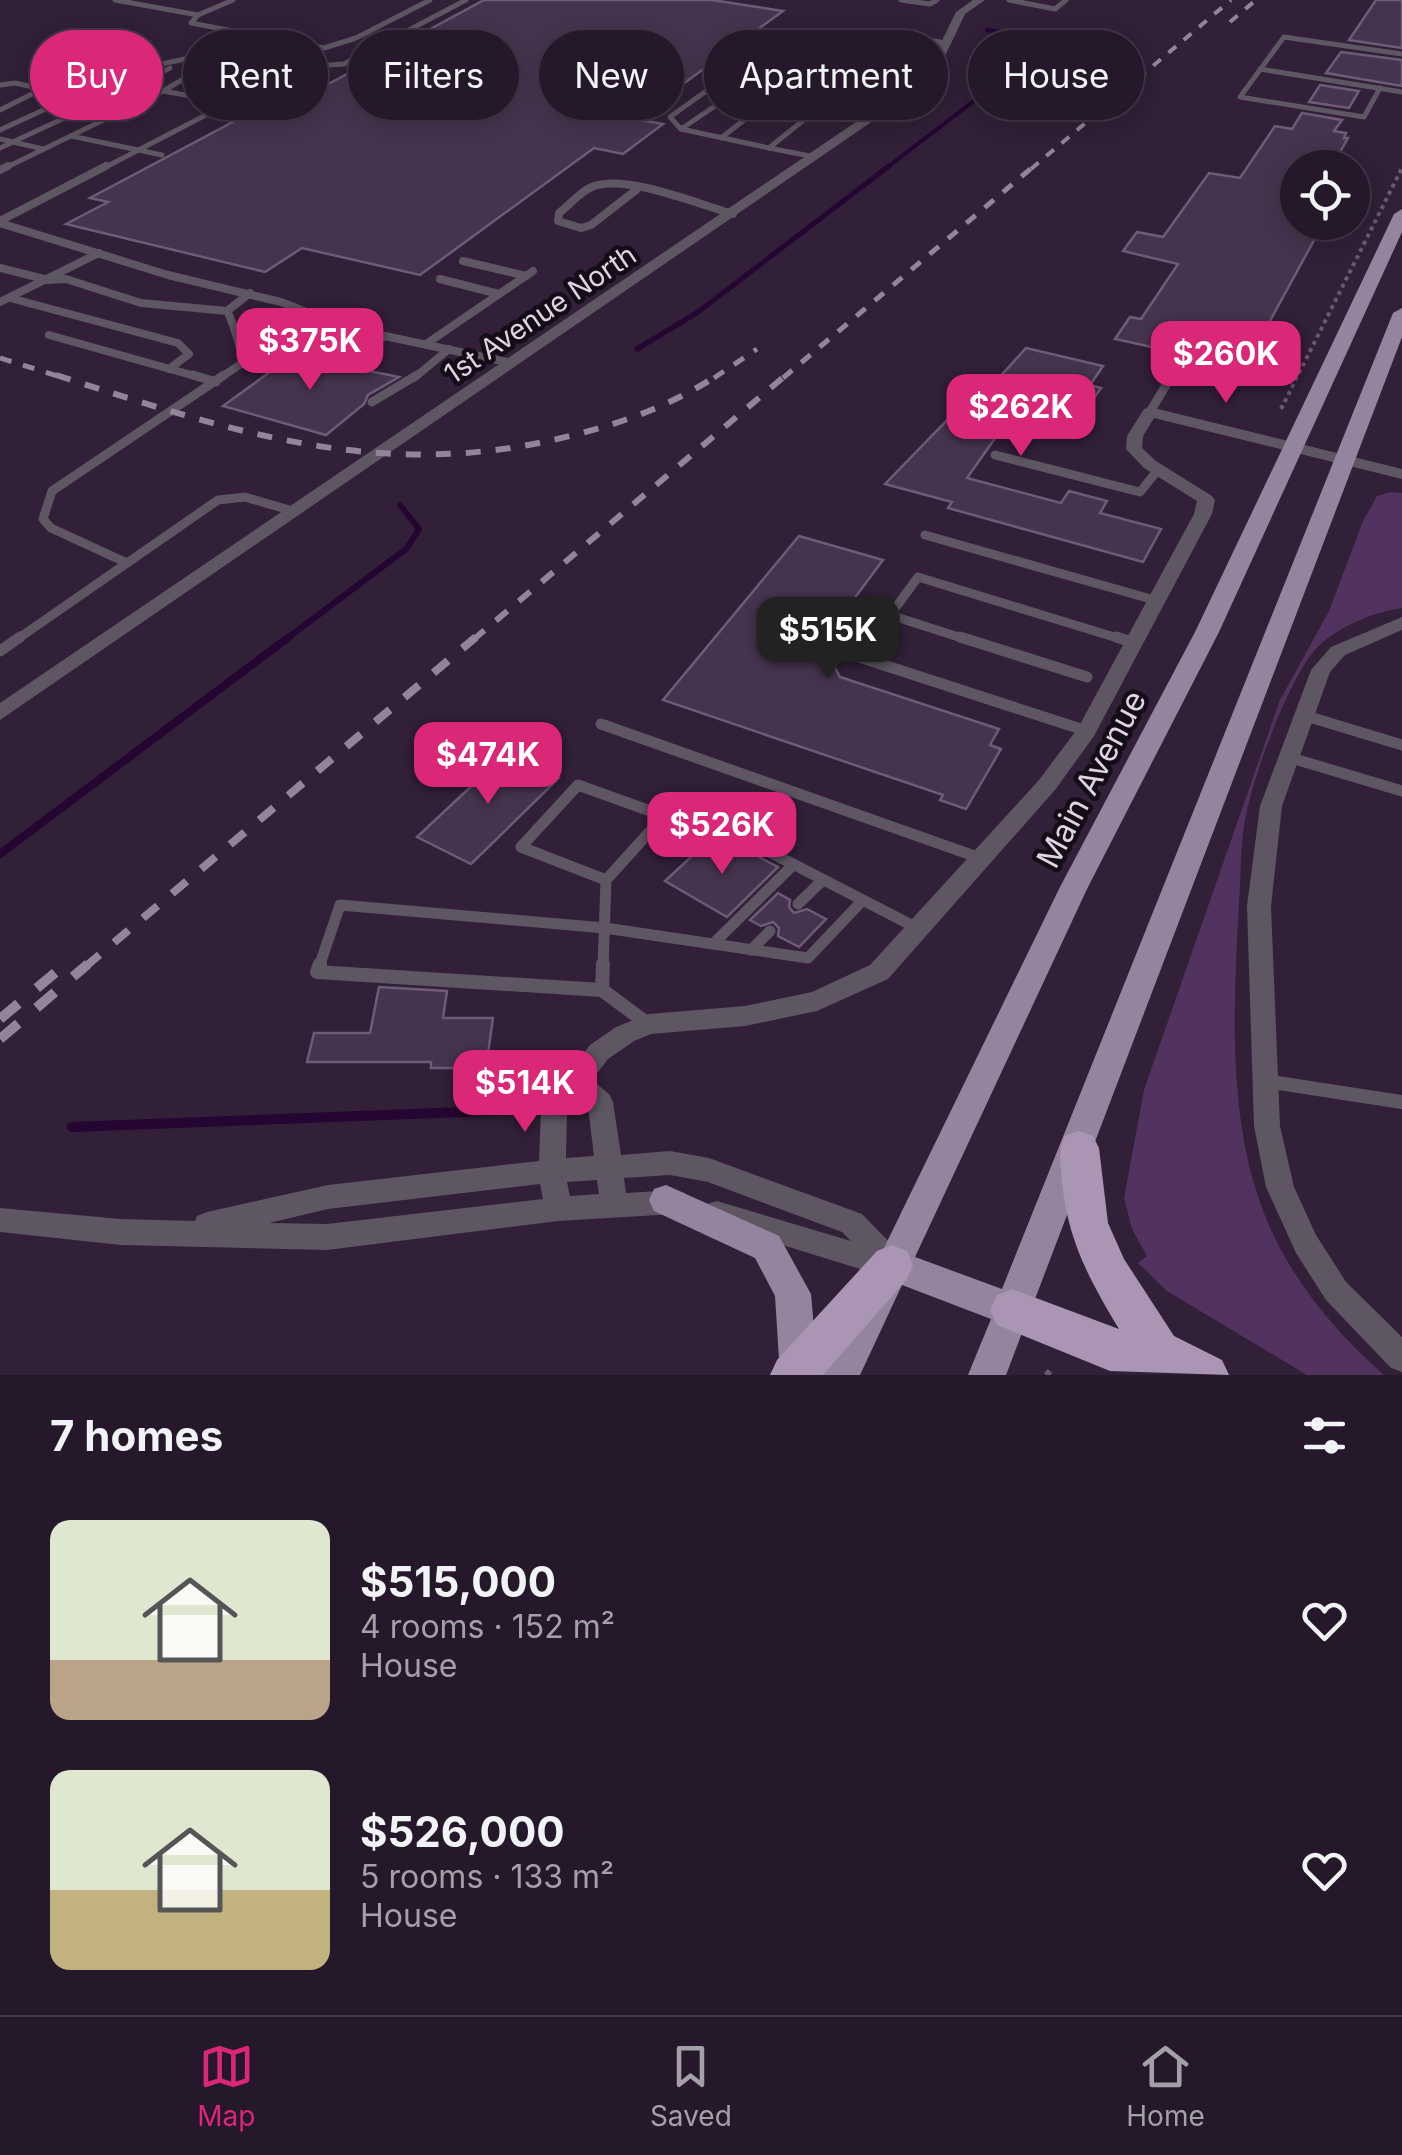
<!DOCTYPE html>
<html lang="en">
<head>
<meta charset="utf-8">
<style>
	body { margin:0; font-family:Inter,sans-serif; background:#2d2132; color:#f1f3f6; height:100vh; display:flex; flex-direction:column; font-size:38px; white-space:nowrap }
	* { box-sizing:border-box; margin:0 }
	p { font-size:32px; color:#a3a0a8 }
	.icon { flex:none; width:55px; height:55px; fill:none; stroke:currentColor; stroke-width:2; stroke-linecap:round; stroke-linejoin:round }
	.map { position:relative; height:1375px; overflow:hidden }
	.sheet { display:flex; flex-direction:column; background:#25182a; flex:1 }
	.sheet>* { flex:none }
	.top-card { position:absolute; left:30px; top:30px; width:1342px; height:90px; display:flex; gap:20px }
	.fabs { position:absolute; left:1280px; top:150px; display:grid; gap:20px }
	.fabs a { display:grid; place-items:center; width:90px; height:90px; border-radius:50%; background:#25182a; box-shadow:0 5px 25px #0003,0 0 0 2px #423747; font-size:50px }
	.price { position:absolute; translate:-50% -85px; padding:0 22px; border-radius:20px; background:#db2777; color:#fff; font-size:32px; line-height:65px; filter:drop-shadow(0 2px 5px #0008) }
	.price::after { content:''; position:absolute; left:50%; top:60px; width:30px; height:22px; margin-left:-15px; background:inherit; clip-path:polygon(0 0,100% 0,50% 100%) }
	.price.active { background:#222; color:#fff }
	ul { padding:0; list-style:none }
	li { display:flex; align-items:center; gap:30px; height:250px; padding:0 50px }
	li span { display:grid; place-items:center; flex:none; width:280px; height:200px; border-radius:20px; color:#555 }
	li>.icon { margin-inline-start:auto }
	span .icon { width:120px; height:120px; fill:#fffc; stroke-width:1 }
	li b { font-size:42px }
	h2 { display:flex; justify-content:space-between; align-items:center; height:120px; padding:0 50px; font-size:42px }
	.tag { padding:0 35px; border-radius:45px; background:#25182a; box-shadow:0 5px 25px #0003,0 0 0 2px #423747; font-size:35px; line-height:90px }
	.tag.active { background:#db2777; color:#fff }
	.menu { display:flex; justify-content:space-around; align-items:center; height:140px; border-top:2px solid #423747; background:#25182a; font-size:28px; color:#a3a0a8 }
	.menu a { display:grid; justify-items:center; gap:5px }
	.menu .active { color:#db2777 }
	.map>svg:first-child { display:block }
	.green { fill:#52335f }
	.lines { fill:none; stroke-linecap:round; stroke-linejoin:round }
	.stream-far4 { stroke:#250531; stroke-width:4 }
	.stream-far3 { stroke:#250531; stroke-width:5 }
	.stream-far2 { stroke:#250531; stroke-width:6 }
	.stream-far1 { stroke:#250531; stroke-width:8 }
	.stream { stroke:#250531; stroke-width:10 }
	.building { fill:#46344e; stroke:#6e5b77; stroke-width:2.5 }
	.path-far1 { stroke:#695a70; stroke-width:4; stroke-dasharray:4 4; stroke-linecap:butt }
	.path { stroke:#695a70; stroke-width:6; stroke-dasharray:6 6; stroke-linecap:butt }
	.service-far4 { stroke:#5e5662; stroke-width:5 }
	.service-far3 { stroke:#5e5662; stroke-width:8 }
	.service-far2 { stroke:#5e5662; stroke-width:9 }
	.service-far1 { stroke:#5e5662; stroke-width:11 }
	.service { stroke:#5e5662; stroke-width:14 }
	.minor { fill:#5e5662; fill-rule:evenodd }
	.primary { fill:#95849d; fill-rule:evenodd }
	.motorway { fill:#aa96b4; fill-rule:evenodd }
	.rail-far4 { stroke:#938599; stroke-width:4; stroke-dasharray:10 10; stroke-linecap:butt }
	.rail-far3 { stroke:#938599; stroke-width:5; stroke-dasharray:12 12; stroke-linecap:butt }
	.rail-far2 { stroke:#938599; stroke-width:6; stroke-dasharray:15 15; stroke-linecap:butt }
	.rail-far1 { stroke:#938599; stroke-width:8; stroke-dasharray:19 19; stroke-linecap:butt }
	.rail { stroke:#938599; stroke-width:10; stroke-dasharray:24 24; stroke-linecap:butt }
	.labels { text-anchor:middle; dominant-baseline:central; stroke-width:9; stroke-linejoin:round; paint-order:stroke }
	.far-street-label { font-size:28px; fill:#dfd4e4; stroke:#140d18 }
	.street-label { font-size:32px; fill:#dfd4e4; stroke:#140d18 }
</style>
</head>
<body>
<div class="map">
<svg width="1402" height="1375" viewBox="0 0 1402 1375">
	<rect width="100%" height="100%" fill="#312038"/>
	<path class="green" d="M1391 492 1402 493V608C1373 612 1334 628 1314 651 1287 683 1250 783 1244 826 1240 851 1241 877 1239 902 1234 995 1228 1100 1256 1190 1278 1263 1327 1325 1384 1375H1307L1167 1291 1138 1263 1147 1256 1132 1229 1124 1198 1144 1090 1280 700 1329 611 1363 521 1377 496Z"/>
	<g class="lines">
		<g class="stream-far4">
			<polyline points="987,30 1107,47"/>
			<polyline points="993,31 1026,61"/>
			<polyline points="885,169 1026,61"/>
		</g>
		<polyline class="stream-far3" points="637,349 698,312 889,166"/>
		<polyline class="stream-far2" points="285,640 406,549 419,529 400,505"/>
		<polyline class="stream-far1" points="0,854 289,637"/>
		<polyline class="stream" points="72,1127 519,1110"/>
	</g>
	<g class="building">
		<polygon points="484,0 712,0 783,11 635,119 663,124 623,154 594,148 420,275 302,248 265,272 66,224 108,202 90,198 289,92 308,95"/>
		<polygon points="1376,0 1402,0 1402,48 1349,40"/>
		<polygon points="1341,52 1402,60 1402,86 1326,73"/>
		<polygon points="1320,85 1359,91 1349,108 1309,102"/>
		<polygon points="1302,113 1342,120 1334,131 1346,133 1344,138 1348,138 1331,168 1298,168 1298,222 1324,222 1259,341 1243,338 1229,364 1115,339 1130,317 1141,319 1178,264 1123,251 1137,232 1163,237 1209,173 1240,178 1275,126 1292,129"/>
		<polygon points="1026,348 1103,366 1090,385 1101,388 1090,404 1078,402 1064,422 1015,410 967,478 1061,503 1069,491 1107,501 1100,513 1161,529 1143,562 948,508 952,502 885,484 956,411 966,414"/>
		<polygon points="299,351 350,367 399,377 368,395 364,404 326,435 223,406"/>
		<polygon points="799,536 883,560 821,643 840,677 999,729 990,745 1001,749 966,809 940,800 943,795 663,700"/>
		<polygon points="493,751 559,778 471,864 417,837 479,779 468,774"/>
		<polygon points="732,843 778,867 727,917 665,881 705,844 722,853"/>
		<polygon points="778,893 790,900 789,907 794,913 807,909 826,919 799,947 778,936 779,928 773,922 761,926 750,920"/>
		<polygon points="379,987 447,991 443,1018 493,1018 486,1068 431,1068 431,1062 307,1062 314,1033 370,1033"/>
	</g>
	<g class="lines">
		<polyline class="path-far1" points="1281,409 1402,168"/>
		<polyline class="path" points="1046,1375 1050,1371"/>
		<g class="service-far4">
			<polyline points="115,0 198,15 233,0"/>
			<polyline points="901,0 930,4 937,0"/>
			<polyline points="1009,0 1055,9 1066,0"/>
			<polyline points="198,15 191,23 324,48 356,38 430,0"/>
			<polyline points="886,33 946,43"/>
			<polyline points="234,48 260,53"/>
			<polyline points="750,49 854,66 862,73 852,81 744,64 670,117 681,129 769,148"/>
			<polyline points="1260,69 1402,92"/>
			<polyline points="128,71 195,57 195,50 211,39"/>
			<polyline points="0,85 15,83 42,89 0,110"/>
			<polyline points="136,85 170,68"/>
			<polyline points="1380,88 1364,117 1240,97 1284,37 1402,54"/>
			<polyline points="221,101 304,57 250,44"/>
			<polyline points="229,103 249,107 274,95"/>
			<polyline points="815,108 869,119"/>
			<polyline points="681,129 773,67"/>
			<polyline points="0,130 78,94"/>
			<polyline points="71,136 162,155"/>
			<polyline points="721,138 805,73"/>
			<polyline points="0,139 43,149"/>
			<polyline points="0,148 135,85 163,91 218,59 284,68 344,64 466,0"/>
			<polyline points="815,157 769,148 852,81 909,92"/>
			<polyline points="3,169 163,91 229,103 102,169"/>
		</g>
		<g class="service-far3">
			<polyline points="0,170 8,166"/>
			<path d="M636 190 591 225 581 228 558 221 559 213C571 204 583 188 598 185 633 177 698 204 733 214"/>
			<polyline points="0,221 106,166"/>
			<polyline points="0,223 168,275 281,302 314,315 220,378"/>
			<polyline points="463,261 526,276"/>
			<path d="M0 268 48 280 66 279 141 303 227 311C236 327 237 345 246 363"/>
			<polyline points="440,279 499,294"/>
			<polyline points="10,298 178,343 189,354 169,369"/>
			<polyline points="0,302 99,253"/>
			<polyline points="227,311 250,293"/>
			<polyline points="314,315 385,336 512,363"/>
			<polyline points="49,335 202,378"/>
			<polyline points="282,339 328,350"/>
			<polyline points="426,344 533,271"/>
			<polyline points="352,360 385,336"/>
			<polyline points="414,378 449,349"/>
			<polyline points="1170,378 1178,365"/>
		</g>
		<g class="service-far2">
			<polyline points="193,375 216,382"/>
			<polyline points="372,402 417,375"/>
			<polyline points="1150,412 1172,375"/>
			<polyline points="995,455 1140,492 1157,471"/>
			<polyline points="925,535 1158,601"/>
			<polyline points="127,563 51,528 43,519 52,491 224,375"/>
			<polyline points="890,615 968,640"/>
			<polyline points="16,640 218,500 245,497 293,511"/>
			<polyline points="872,640 918,577 1124,640"/>
		</g>
		<g class="service-far1">
			<polyline points="874,637 859,657 1087,731"/>
			<polyline points="960,637 1087,677"/>
			<polyline points="1116,637 1135,643"/>
			<polyline points="0,651 20,637"/>
			<polyline points="1303,715 1402,745"/>
			<polyline points="601,724 980,858"/>
			<polyline points="1288,757 1402,791"/>
			<polyline points="793,865 713,944 808,958 862,901"/>
			<polyline points="606,880 521,847 578,785 664,816"/>
			<polyline points="798,904 822,881"/>
			<polyline points="751,950 770,931"/>
			<polyline points="319,967 340,905 605,928 713,944"/>
			<polyline points="603,967 606,880 664,816 704,818 917,928"/>
		</g>
		<g class="service">
			<polyline points="320,964 317,972 602,990"/>
			<polyline points="603,964 602,990 648,1024"/>
			<polyline points="1265,1081 1402,1102"/>
		</g>
		<g class="minor">
			<polygon points="973,0 985,0 965,14 934,79 0,720 0,703 925,75 956,12"/>
			<path d="M1150 407 1402 469V479L1154 418 1143 436 1142 448 1156 461 1212 496 1215 500 1212 514 1094 736 1055 790 888 979 817 1011 745 1026 651 1034 634 1041 608 1059 592 1080 609 1094 613 1102 621 1155 670 1151 709 1158 862 1214 901 1254 906 1265 902 1274 892 1278 870 1272 707 1222 703 1213 707 1204 717 1201 851 1241 842 1232 708 1182 670 1175 624 1178 626 1193 675 1190 685 1193 689 1202 685 1211 675 1214 558 1221 327 1250 121 1245 0 1232V1208L121 1219 195 1221 197 1216 207 1212 328 1185 539 1161 541 1109 545 1101 590 1045 616 1027 649 1014 745 1006 812 992 870 965 1039 780 1078 728 1194 514 1197 501 1144 468 1126 449 1127 436 1144 409ZM577 1099 588 1107 594 1156 566 1158 567 1112ZM597 1180 599 1194 570 1196 567 1182ZM540 1184 543 1199 327 1224 269 1223 328 1209Z"/>
			<polygon points="1402,617 1402,630 1345,655 1330,672 1282,806 1271,906 1280,1126 1294,1187 1316,1235 1346,1282 1402,1337 1402,1372 1391,1368 1326,1300 1296,1253 1266,1187 1254,1126 1247,906 1260,806 1311,670 1331,647"/>
		</g>
		<g class="primary">
			<polygon points="1402,209 1402,232 1219,632 1088,887 915,1257 1002,1289 1393,313 1402,308 1402,337 1006,1375 968,1375 991,1319 902,1285 860,1375 822,1375 1060,887 1195,632 1394,214"/>
			<polygon points="666,1185 779,1236 811,1294 818,1375 780,1375 775,1296 755,1258 654,1211 649,1200 654,1189"/>
		</g>
		<g class="motorway">
			<path d="M1079 1131 1093 1136 1099 1148 1108 1223 1124 1259 1174 1336 1222 1360 1229 1375 1110 1371 997 1325 990 1310 997 1295 1012 1289 1119 1329C1089 1279 1068 1241 1062 1182 1061 1165 1057 1151 1065 1136Z"/>
			<polygon points="892,1245 907,1251 913,1265 907,1279 823,1375 770,1375 777,1360 877,1251"/>
		</g>
		<g class="rail-far4">
			<polyline points="1230,22 1256,0"/>
			<polyline points="1031,169 1231,0"/>
		</g>
		<g class="rail-far3">
			<polyline points="0,358 64,378"/>
			<polyline points="714,378 757,349"/>
			<polyline points="783,378 1034,166"/>
		</g>
		<g class="rail-far2">
			<path d="M56 375C233 432 383 483 570 436 623 423 672 405 718 375"/>
			<polyline points="473,640 786,375"/>
		</g>
		<polyline class="rail-far1" points="85,967 476,637"/>
		<g class="rail">
			<polyline points="0,1019 62,967"/>
			<polyline points="0,1039 88,964"/>
		</g>
	</g>
	<g class="labels">
		<g class="far-street-label">
			<text transform="translate(540 314) rotate(-34)">1st Avenue North</text>
		</g>
		<g class="street-label">
			<text transform="translate(1091 779) rotate(-62)">Main Avenue</text>
		</g>
	</g>
</svg>
<div class="fabs">
<a><svg class="icon" aria-label="locate" viewBox="0 0 24 24"><circle cx="12" cy="12" r="6"/><path d="M12 2v4M12 18v4M2 12h4M18 12h4"/></svg></a>
</div>
<b class="price" style="left:310px;top:393px">$375K</b>
<b class="price" style="left:1226px;top:406px">$260K</b>
<b class="price" style="left:1021px;top:459px">$262K</b>
<b class="price active" style="left:828px;top:682px">$515K</b>
<b class="price" style="left:488px;top:807px">$474K</b>
<b class="price" style="left:722px;top:877px">$526K</b>
<b class="price" style="left:525px;top:1135px">$514K</b>
<div class="top-card">
<a class="tag active">Buy</a>
<a class="tag">Rent</a>
<a class="tag">Filters</a>
<a class="tag">New</a>
<a class="tag">Apartment</a>
<a class="tag">House</a>
</div>
</div>
<section class="sheet">
<h2>7 homes<svg class="icon" aria-label="filters" viewBox="0 0 24 24"><path d="M4 7h16M4 17h16"/><circle cx="9" cy="7" r="2"/><circle cx="15" cy="17" r="2"/></svg></h2>
<ul>
<li><span style="background:linear-gradient(#dfe7d0 70%,#b9a48a 0)"><svg class="icon" aria-label="home" viewBox="0 0 24 24"><path d="M3 11l9-7 9 7M6 9v11h12V9"/></svg></span><div><b>$515,000</b><p>4 rooms · 152 m²</p><p>House</p></div><svg class="icon" aria-label="heart" viewBox="0 0 24 24"><path d="M12 20l-8-8c-3-5 5-10 8-4 3-6 11-1 8 4z"/></svg></li>
<li><span style="background:linear-gradient(#dfe7d0 60%,#c2b280 0)"><svg class="icon" aria-label="home" viewBox="0 0 24 24"><path d="M3 11l9-7 9 7M6 9v11h12V9"/></svg></span><div><b>$526,000</b><p>5 rooms · 133 m²</p><p>House</p></div><svg class="icon" aria-label="heart" viewBox="0 0 24 24"><path d="M12 20l-8-8c-3-5 5-10 8-4 3-6 11-1 8 4z"/></svg></li>
</ul>
</section>
<nav class="menu">
<a class="active"><svg class="icon" aria-label="map" viewBox="0 0 24 24"><path d="M3 6l6-2 6 2 6-2v14l-6 2-6-2-6 2zM9 4v14M15 6v14"/></svg>Map</a>
<a><svg class="icon" aria-label="saved" viewBox="0 0 24 24"><path d="M7 4h10v16l-5-4-5 4z"/></svg>Saved</a>
<a><svg class="icon" aria-label="home" viewBox="0 0 24 24"><path d="M3 11l9-7 9 7M6 9v11h12V9"/></svg>Home</a>
</nav>
</body>
</html>
